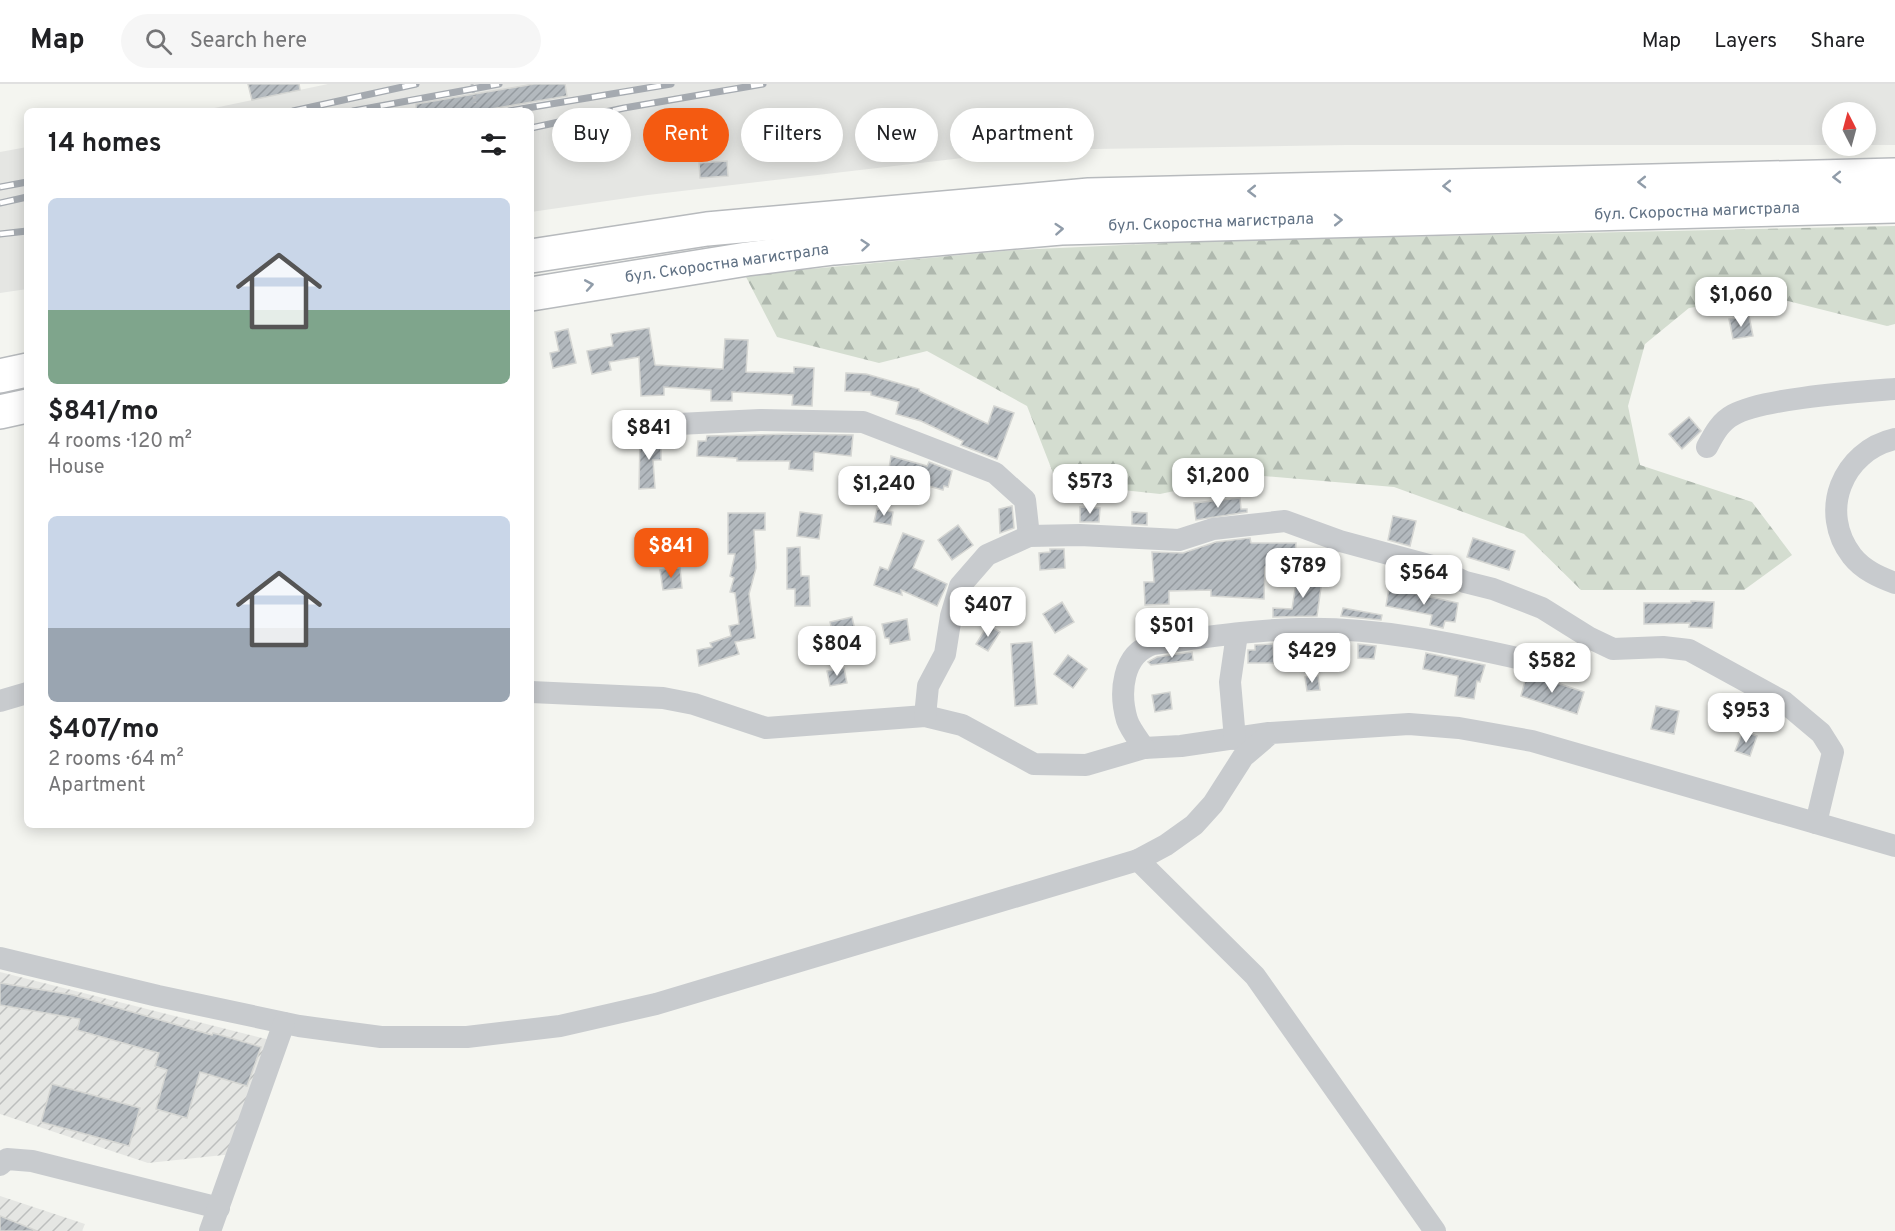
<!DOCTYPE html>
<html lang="en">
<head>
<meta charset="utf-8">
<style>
	body { margin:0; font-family:Overpass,sans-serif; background:#f6f6f6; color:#202124; height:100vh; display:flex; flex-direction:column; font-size:22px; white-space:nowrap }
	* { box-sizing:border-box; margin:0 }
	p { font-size:20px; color:#757577 }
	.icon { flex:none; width:33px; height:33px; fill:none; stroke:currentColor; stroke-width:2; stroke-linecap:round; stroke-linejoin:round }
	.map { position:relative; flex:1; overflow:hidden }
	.drawer { position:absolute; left:24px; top:24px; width:510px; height:720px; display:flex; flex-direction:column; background:#fff; border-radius:9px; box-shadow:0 3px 15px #0003 }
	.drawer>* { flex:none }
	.banner { position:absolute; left:552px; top:24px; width:570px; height:54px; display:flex; gap:12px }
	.needle { width:39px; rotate:354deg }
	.fabs { position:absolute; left:1822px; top:18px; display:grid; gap:12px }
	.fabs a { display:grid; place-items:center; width:54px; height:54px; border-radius:50%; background:#fff; box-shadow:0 3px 15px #0003; font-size:30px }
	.price { position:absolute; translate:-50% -51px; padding:0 14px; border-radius:12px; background:#fff; color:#222; font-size:20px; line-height:39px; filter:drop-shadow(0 2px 3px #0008) }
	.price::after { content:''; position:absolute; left:50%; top:36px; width:18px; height:14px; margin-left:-9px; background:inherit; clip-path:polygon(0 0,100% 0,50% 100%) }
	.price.selected { background:#f45a11; color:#fff }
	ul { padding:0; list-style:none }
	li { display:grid; align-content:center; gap:12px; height:318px; padding:0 24px }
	li span { display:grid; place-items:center; height:186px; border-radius:9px; color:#555 }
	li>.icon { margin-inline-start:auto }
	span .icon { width:108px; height:108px; fill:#fffc; stroke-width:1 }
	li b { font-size:26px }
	h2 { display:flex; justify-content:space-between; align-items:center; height:72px; padding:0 24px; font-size:26px }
	.pill { padding:0 21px; border-radius:27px; background:#fff; box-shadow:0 3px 15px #0003; font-size:21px; line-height:54px }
	.pill.selected { background:#f45a11; color:#fff }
	header { display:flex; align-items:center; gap:36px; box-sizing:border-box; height:84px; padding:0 30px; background:#fff; border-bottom:2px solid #e0e0e0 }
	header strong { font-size:28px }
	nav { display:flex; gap:33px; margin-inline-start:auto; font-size:21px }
	.search { width:420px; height:54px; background:#f6f6f6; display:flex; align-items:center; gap:15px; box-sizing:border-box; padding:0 21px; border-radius:33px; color:#757577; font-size:22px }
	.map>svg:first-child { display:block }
	.built { fill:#e5e6e3 }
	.industrial { fill:url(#industrial-furrows) }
	.forest { fill:url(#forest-firs) }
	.building { fill:url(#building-hatch); stroke:#d5d6d3; stroke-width:1.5 }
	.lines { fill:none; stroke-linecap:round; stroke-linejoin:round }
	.highway-casing { stroke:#b7babd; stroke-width:36 }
	.path { stroke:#bec0c2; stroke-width:3; stroke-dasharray:3 3; stroke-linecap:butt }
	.minor { stroke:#c8cbce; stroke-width:22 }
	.highway { stroke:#fff; stroke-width:33 }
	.rail-casing { stroke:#a5aab0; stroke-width:7 }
	.rail { stroke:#fff; stroke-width:4.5; stroke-dasharray:14; stroke-linecap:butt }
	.oneway { stroke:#909ca9 }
	.labels { text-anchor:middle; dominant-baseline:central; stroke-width:6; stroke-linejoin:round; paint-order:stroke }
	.street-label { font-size:16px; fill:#607184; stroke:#fff }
</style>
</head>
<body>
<header>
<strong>Map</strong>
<div class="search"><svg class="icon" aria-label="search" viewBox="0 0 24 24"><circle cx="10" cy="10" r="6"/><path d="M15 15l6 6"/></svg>Search here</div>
<nav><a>Map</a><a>Layers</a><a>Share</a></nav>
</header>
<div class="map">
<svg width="1895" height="1147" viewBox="0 0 1895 1147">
	<defs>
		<pattern id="industrial-furrows" width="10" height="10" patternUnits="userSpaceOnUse" patternTransform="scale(1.5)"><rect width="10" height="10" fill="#e5e6e3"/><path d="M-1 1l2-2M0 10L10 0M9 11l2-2" fill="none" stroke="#bdbfbe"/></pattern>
		<pattern id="forest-firs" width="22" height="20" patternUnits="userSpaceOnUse" patternTransform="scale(1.5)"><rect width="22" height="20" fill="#d4ddd0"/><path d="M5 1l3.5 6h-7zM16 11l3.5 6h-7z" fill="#afb8ae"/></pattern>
		<pattern id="building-hatch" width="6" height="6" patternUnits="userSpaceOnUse" patternTransform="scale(1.5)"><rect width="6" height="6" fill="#b3b9be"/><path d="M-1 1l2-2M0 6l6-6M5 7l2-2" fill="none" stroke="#959ba0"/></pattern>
	</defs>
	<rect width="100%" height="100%" fill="#f4f5f0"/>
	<g class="built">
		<polygon points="328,0 1895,0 1895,61 1866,61 1866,28 1833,28 1833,61 1346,61 1030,66 648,111 531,128 531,27 200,27"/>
		<polygon points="27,63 27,205 0,209 0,68"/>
	</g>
	<g class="industrial">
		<polygon points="0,888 274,957 233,1070 148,1079 0,1030"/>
		<polygon points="0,1112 85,1140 82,1147 0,1147"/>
	</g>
	<polygon class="forest" points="1895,142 1895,240 1887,242 1768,212 1689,224 1645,260 1628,322 1640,381 1752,418 1792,471 1744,506 1581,506 1524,450 1394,403 1252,391 1160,410 1057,399 1027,322 927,267 879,279 777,253 745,191 1015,166 1211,157"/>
	<g class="building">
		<polygon points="248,0 299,0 300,6 252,16"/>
		<polygon points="534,0 565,0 567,12 479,27 416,27 416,20"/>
		<polygon points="727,77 728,92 700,94 699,79"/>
		<polygon points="1749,232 1753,252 1733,255 1729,235"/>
		<polygon points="649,244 655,281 723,285 725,255 748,256 746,288 794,289 794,283 814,284 812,322 792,321 793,311 732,308 732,317 711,317 711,306 664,303 664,311 641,312 639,273 609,278 611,286 592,290 587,267 613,262 611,250"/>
		<polygon points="568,245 576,279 553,284 550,269 559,267 555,248"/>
		<polygon points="846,289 866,290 919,305 919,307 988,340 994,322 1014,329 997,375 961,361 963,357 921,337 896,330 899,318 871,311 871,308 845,307"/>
		<polygon points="1689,333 1701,347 1682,365 1669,350"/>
		<polygon points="791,350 853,351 851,372 814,368 813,387 789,385 790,377 737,377 737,374 697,372 698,357 706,357 707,352"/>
		<polygon points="661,354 661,376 653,376 655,404 639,405 640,355"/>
		<polygon points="891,372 927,382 929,378 952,387 948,403 944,402 943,406 903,395 901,401 887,398"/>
		<polygon points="1240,414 1241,425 1247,425 1247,428 1196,436 1194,419"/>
		<polygon points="1012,422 1014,444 1000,449 999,425"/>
		<polygon points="1080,423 1100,424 1099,438 1080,438"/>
		<polygon points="877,425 893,428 891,441 874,438"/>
		<polygon points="800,428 822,431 819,455 797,452"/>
		<polygon points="1132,428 1147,429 1147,441 1132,440"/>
		<polygon points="728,429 765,429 765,446 754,446 756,484 749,510 755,554 735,558 739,570 699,582 697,566 712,563 710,559 731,552 729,542 739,540 735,509 730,508 734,494 730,492 735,470 728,470"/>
		<polygon points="1393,432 1416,437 1410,462 1388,456"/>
		<polygon points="958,441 973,461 952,476 938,456"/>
		<polygon points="903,449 924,457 913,484 947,500 937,522 901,506 902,511 874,501 880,483 888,486"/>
		<polygon points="1250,454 1251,459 1296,459 1294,485 1265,483 1264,515 1211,512 1211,506 1169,507 1169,520 1145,521 1144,498 1154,498 1152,468 1183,469 1216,458"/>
		<polygon points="1473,454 1515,467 1509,486 1467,473"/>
		<polygon points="800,463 801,492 809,492 810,522 795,522 795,505 787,505 787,464"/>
		<polygon points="1050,465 1064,465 1065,484 1040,486 1039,469 1050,468"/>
		<polygon points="680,484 682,504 663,506 660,486"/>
		<polygon points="1297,492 1322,496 1317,532 1273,533 1273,524 1292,525"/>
		<polygon points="1389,504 1458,519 1455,538 1445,537 1443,544 1430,541 1432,531 1386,522"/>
		<polygon points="1691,517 1714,518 1712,544 1689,543 1690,539 1644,540 1644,519 1691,519"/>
		<polygon points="1062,518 1074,538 1055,549 1043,530"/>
		<polygon points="1343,524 1382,531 1381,536 1341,532"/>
		<polygon points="852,533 861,573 840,578 830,538"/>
		<polygon points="907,535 910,556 890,560 889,554 885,554 882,540"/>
		<polygon points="988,541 1000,548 988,567 976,560"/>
		<polygon points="1032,558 1037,620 1015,622 1011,560"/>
		<polygon points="1273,560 1274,579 1248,579 1248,566 1255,566 1255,561"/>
		<polygon points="1358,560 1376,562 1374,575 1358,574"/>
		<polygon points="1192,568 1193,576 1151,581 1148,578 1157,573"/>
		<polygon points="1426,569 1485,581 1480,598 1477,597 1474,615 1455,612 1458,592 1423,585"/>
		<polygon points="1068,571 1087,585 1073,604 1054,590"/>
		<polygon points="844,584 847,599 830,602 827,587"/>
		<polygon points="1527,589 1584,608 1577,630 1521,612"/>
		<polygon points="1318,592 1320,606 1307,607 1305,593"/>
		<polygon points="1170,608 1172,625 1155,628 1152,611"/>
		<polygon points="1656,622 1679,627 1674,650 1651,645"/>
		<polygon points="1743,647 1757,652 1750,672 1735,667"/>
		<polygon points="0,899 73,911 212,951 213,949 261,963 247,1002 200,988 187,1034 156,1025 167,986 155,982 159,969 77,946 80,935 0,921"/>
		<polygon points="52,1000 140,1024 129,1062 41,1038"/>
		<polygon points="0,1132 37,1147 0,1147"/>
	</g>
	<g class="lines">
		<g class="highway-casing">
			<g id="highway">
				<polyline points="531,172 707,145 1089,111 1895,91"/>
				<polyline points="531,210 747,175 834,164 1061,144 1895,122"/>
				<polyline points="0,292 27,286"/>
				<polyline points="0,328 27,322"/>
			</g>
		</g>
		<polyline class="path" points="472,0 475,19"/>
		<g class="minor">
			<polyline points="637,342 760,336 863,338 995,389 1025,416 1029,452"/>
			<path d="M1895 355C1842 367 1818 428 1852 472 1863 486 1879 493 1895 499"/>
			<path d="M1707 363C1714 350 1720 338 1733 331 1763 314 1858 308 1895 305"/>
			<polyline points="531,608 663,614 694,620 766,644 925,632 962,641 1034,680 1086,681 1144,664 1181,662 1269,649"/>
			<polyline points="0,617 27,609"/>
			<polyline points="925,632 928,602 945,570 951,532 960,502 987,471 1029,452 1080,451 1179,456 1213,445 1285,437 1340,457 1429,481 1465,498 1493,505 1542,524 1590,554 1613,565 1663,563 1689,566 1784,618 1821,649 1833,668 1816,739"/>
			<polyline points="1235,655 1230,598 1237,550"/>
			<path d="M1144 664C1138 655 1130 645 1127 636 1119 609 1122 570 1153 560 1201 554 1250 546 1299 545 1376 543 1451 559 1526 576"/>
			<polyline points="1138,776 1255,892 1435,1147"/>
			<polyline points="0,874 158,912 299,942 381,953 467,953 560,942 656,920 1138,776 1166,761 1194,741 1213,720 1243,673 1271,649 1409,640 1459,644 1532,657 1895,762"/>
			<polyline points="0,1081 7,1075 32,1077 219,1124"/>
			<polyline points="210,1147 284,939"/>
		</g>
		<use href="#highway" class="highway"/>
		<g class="rail-casing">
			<g id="rail">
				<polyline points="293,27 416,0"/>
				<polyline points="353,27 499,0"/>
				<polyline points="509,27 671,0"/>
				<polyline points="531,44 624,24 763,0"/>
				<polyline points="0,103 27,98"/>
				<polyline points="0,119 27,113"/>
				<polyline points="0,150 27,147"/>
			</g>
		</g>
		<use href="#rail" class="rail"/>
	</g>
	<defs><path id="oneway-chevron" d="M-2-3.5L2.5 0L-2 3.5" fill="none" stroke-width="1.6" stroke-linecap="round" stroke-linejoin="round" transform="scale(1.5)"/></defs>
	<g class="oneway">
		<use href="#oneway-chevron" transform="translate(1837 93) rotate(179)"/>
		<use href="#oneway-chevron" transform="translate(1642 98) rotate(179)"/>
		<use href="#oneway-chevron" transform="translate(1447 102) rotate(179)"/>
		<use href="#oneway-chevron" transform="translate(1252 107) rotate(179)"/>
		<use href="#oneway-chevron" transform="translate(1338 136) rotate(-1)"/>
		<use href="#oneway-chevron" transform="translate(1059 145) rotate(-4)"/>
		<use href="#oneway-chevron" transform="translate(865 161) rotate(-5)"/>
		<use href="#oneway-chevron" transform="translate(589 201) rotate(-10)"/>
	</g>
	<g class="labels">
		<g class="street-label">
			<text transform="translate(1697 128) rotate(-2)">бул. Скоростна магистрала</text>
			<text transform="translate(1211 139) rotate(-2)">бул. Скоростна магистрала</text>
			<text transform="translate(727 180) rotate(-8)">бул. Скоростна магистрала</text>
		</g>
	</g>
</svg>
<div class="fabs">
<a><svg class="needle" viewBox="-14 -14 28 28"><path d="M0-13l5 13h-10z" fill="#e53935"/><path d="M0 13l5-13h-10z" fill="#757577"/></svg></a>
</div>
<b class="price" style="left:1741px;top:244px">$1,060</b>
<b class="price" style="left:649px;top:377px">$841</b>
<b class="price" style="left:1218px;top:425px">$1,200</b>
<b class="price" style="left:1090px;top:431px">$573</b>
<b class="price" style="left:884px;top:433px">$1,240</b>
<b class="price selected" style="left:671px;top:495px">$841</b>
<b class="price" style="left:1303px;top:515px">$789</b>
<b class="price" style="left:1424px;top:522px">$564</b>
<b class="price" style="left:988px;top:554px">$407</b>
<b class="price" style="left:1172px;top:575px">$501</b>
<b class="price" style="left:837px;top:593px">$804</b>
<b class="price" style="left:1312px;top:600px">$429</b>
<b class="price" style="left:1552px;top:610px">$582</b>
<b class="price" style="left:1746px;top:660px">$953</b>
<div class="banner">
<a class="pill">Buy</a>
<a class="pill selected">Rent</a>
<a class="pill">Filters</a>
<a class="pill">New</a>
<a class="pill">Apartment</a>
</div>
<section class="drawer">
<h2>14 homes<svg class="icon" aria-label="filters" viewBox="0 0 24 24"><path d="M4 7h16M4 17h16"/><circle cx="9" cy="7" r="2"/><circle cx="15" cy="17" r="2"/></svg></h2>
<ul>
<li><span style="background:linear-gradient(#c9d6e8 60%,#7fa58c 0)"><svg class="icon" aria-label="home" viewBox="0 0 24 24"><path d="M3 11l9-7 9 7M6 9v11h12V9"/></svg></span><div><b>$841/mo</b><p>4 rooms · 120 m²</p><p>House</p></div></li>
<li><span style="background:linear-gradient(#c9d6e8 60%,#9aa5b1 0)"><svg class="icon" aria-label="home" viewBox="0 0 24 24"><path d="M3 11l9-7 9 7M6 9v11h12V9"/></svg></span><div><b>$407/mo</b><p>2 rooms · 64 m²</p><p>Apartment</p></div></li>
</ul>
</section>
</div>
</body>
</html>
